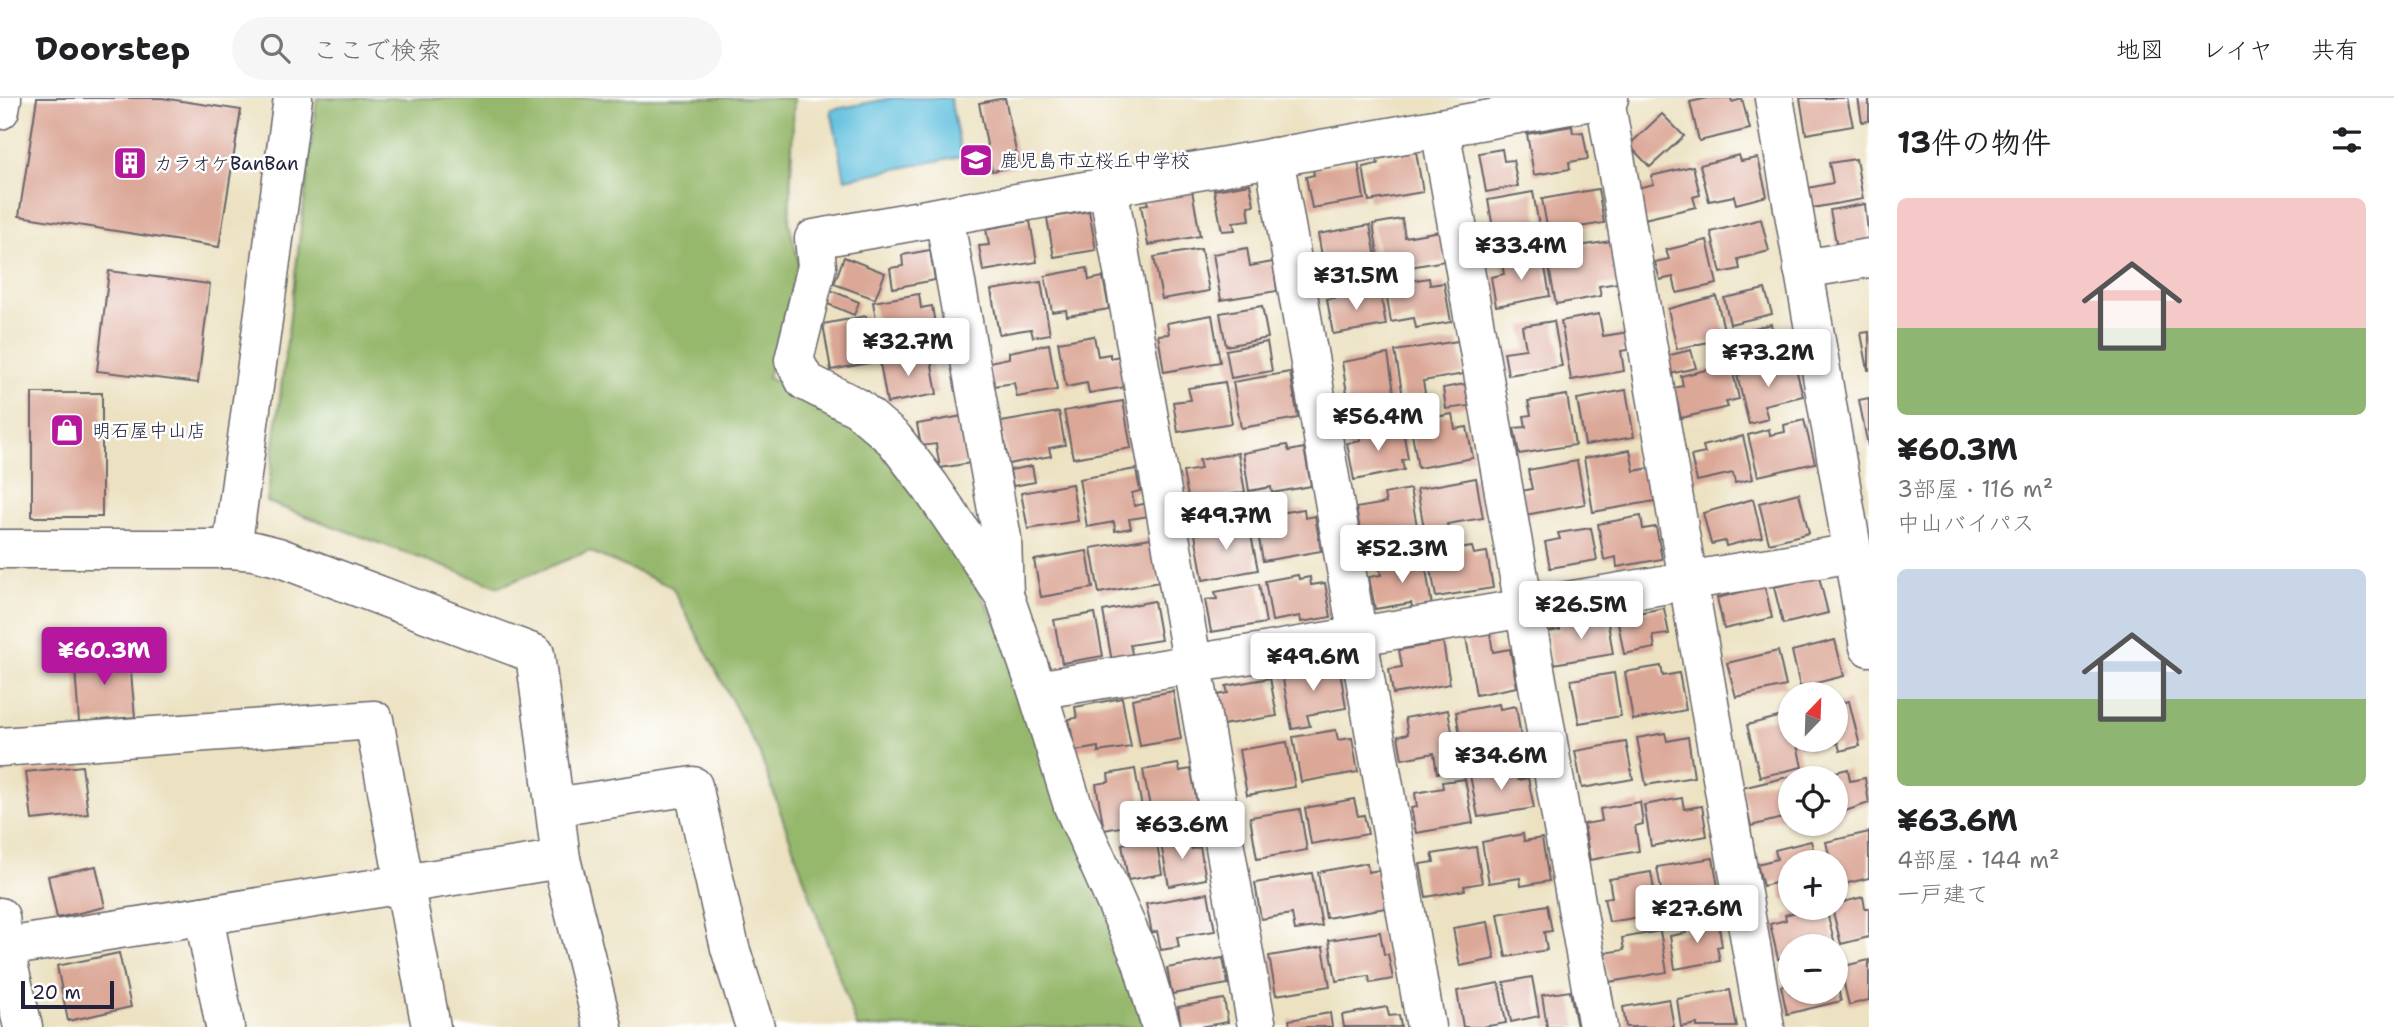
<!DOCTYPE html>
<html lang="ja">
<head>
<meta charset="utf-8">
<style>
	body { margin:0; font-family:"Shantell Sans","Klee One",sans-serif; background:#f6f6f6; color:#202124; height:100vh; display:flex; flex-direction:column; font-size:26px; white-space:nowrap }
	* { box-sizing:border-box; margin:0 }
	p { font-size:23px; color:#757577 }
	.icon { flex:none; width:38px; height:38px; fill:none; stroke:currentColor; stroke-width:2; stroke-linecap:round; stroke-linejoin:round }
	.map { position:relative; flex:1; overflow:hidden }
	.details { display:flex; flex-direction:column; background:#fff; width:525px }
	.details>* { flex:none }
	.needle { width:46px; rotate:23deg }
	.buttons { position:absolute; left:1778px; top:584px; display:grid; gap:14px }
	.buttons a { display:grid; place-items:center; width:70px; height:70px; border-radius:50%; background:#fff; box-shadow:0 2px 5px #0004; font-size:35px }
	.scale { position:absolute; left:21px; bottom:18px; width:93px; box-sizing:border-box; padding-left:7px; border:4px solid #22223b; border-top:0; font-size:19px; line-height:24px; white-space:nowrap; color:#22223b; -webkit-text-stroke:5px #fff; paint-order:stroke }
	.price { position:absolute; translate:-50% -60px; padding:0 16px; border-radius:7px; background:#fff; color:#222; font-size:23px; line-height:46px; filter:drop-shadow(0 2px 4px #0008) }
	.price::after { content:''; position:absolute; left:50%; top:42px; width:21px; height:16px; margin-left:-10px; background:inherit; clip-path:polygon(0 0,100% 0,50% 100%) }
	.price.selected { background:#b5179e; color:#fff }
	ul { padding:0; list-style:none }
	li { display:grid; align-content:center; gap:14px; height:371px; padding:0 28px }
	li span { display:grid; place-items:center; height:217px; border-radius:10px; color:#555 }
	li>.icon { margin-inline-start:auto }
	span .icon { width:126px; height:126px; fill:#fffc; stroke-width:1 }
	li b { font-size:30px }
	h2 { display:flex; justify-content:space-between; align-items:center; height:84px; padding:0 28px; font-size:30px }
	header { display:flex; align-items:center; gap:42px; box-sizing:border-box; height:98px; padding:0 35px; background:#fff; border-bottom:2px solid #e0e0e0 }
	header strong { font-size:33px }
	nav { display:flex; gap:38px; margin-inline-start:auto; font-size:24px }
	.search { width:490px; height:63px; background:#f6f6f6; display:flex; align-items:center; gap:18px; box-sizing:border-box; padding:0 24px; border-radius:38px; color:#757577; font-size:26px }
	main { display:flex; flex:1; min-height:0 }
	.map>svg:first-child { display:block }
	.forest { fill:#96b86c; stroke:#5c6d54; stroke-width:2 }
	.water { fill:#5ebfdd; stroke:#40708c; stroke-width:2 }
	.building { fill:#dba797 }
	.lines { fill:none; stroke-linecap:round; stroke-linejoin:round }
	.minor-casing { stroke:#69656a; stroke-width:41 }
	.minor { stroke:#fff; stroke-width:38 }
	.labels { text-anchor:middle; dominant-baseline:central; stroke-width:5; stroke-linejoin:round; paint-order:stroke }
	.poi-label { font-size:19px; fill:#22223b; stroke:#fff; text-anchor:start }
</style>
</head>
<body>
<header>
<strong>Doorstep</strong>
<div class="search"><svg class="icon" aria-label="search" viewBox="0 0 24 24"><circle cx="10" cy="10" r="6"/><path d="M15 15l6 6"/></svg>ここで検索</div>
<nav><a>地図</a><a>レイヤ</a><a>共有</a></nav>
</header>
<main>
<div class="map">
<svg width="1869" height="929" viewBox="0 0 1869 929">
	<rect width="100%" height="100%" fill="#fff"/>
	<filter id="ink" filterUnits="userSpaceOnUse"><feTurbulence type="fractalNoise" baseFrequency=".0143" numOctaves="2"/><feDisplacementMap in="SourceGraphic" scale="14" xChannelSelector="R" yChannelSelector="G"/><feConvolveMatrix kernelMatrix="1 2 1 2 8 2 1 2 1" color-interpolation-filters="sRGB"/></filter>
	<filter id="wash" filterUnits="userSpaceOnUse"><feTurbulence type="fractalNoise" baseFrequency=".00686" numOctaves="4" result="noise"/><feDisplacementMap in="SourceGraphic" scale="28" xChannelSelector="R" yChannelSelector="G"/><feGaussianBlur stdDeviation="1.57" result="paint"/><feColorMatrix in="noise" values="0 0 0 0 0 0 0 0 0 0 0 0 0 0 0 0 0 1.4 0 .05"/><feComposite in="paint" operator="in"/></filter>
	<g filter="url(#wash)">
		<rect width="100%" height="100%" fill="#ece2c2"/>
		<polygon class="forest" points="317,0 794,0 789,125 799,166 768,280 856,322 900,371 981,496 1005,541 1137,891 1143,929 857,929 759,654 672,489 589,453 499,489 267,404"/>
		<polygon class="water" points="892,0 950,0 962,58 845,81 831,12"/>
		<g id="blocks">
			<g class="building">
				<polygon points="37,0 162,0 241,12 219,149 19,118"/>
				<polygon points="1005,0 1019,68 992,73 979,5"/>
				<polygon points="1708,0 1731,0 1732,4 1742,1 1750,31 1699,43 1690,4"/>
				<polygon points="1800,0 1847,0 1853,28 1806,36"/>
				<polygon points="1858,0 1869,0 1869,23 1862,24"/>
				<polygon points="1662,16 1684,38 1650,69 1629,47"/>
				<polygon points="1572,28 1573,35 1583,34 1588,61 1569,64 1570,71 1534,77 1527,36"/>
				<polygon points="1502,51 1504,63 1513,62 1518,88 1486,94 1479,55"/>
				<polygon points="1416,54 1423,94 1369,103 1363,69 1378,66 1377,61"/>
				<polygon points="1739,57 1741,63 1758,60 1767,98 1736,106 1734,98 1709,103 1700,67"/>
				<polygon points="1856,61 1863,101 1812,110 1808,90 1833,85 1829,65"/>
				<polygon points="1358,63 1364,101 1312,110 1306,79 1314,77 1313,71"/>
				<polygon points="1693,68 1700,97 1693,99 1696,109 1644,121 1637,90 1654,86 1651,78"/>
				<polygon points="1250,86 1254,107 1248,108 1250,122 1233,124 1235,132 1222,133 1214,92"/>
				<polygon points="1598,91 1604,125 1548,134 1542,101"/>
				<polygon points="1192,92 1200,138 1148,147 1141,107 1148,106 1146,100"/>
				<polygon points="1533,94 1541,139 1496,147 1488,102"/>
				<polygon points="1865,106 1869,144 1837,150 1830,112"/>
				<polygon points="1089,113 1096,152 1054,159 1047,120"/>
				<polygon points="1402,121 1405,139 1440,133 1445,163 1381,174 1373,126"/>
				<polygon points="1761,121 1769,153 1738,161 1740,171 1721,175 1711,134"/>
				<polygon points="1030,123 1037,164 983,173 979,148 989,147 986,131"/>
				<polygon points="1370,127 1378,170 1326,179 1318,136"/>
				<polygon points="1707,142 1717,186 1677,195 1673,179 1660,182 1655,164 1669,161 1666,152"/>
				<polygon points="1611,143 1618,185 1599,188 1601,198 1556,206 1548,164 1563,161 1561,151"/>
				<polygon points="1247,150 1250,168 1273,164 1277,193 1221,202 1213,156"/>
				<polygon points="1201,151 1209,193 1162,201 1154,159"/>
				<polygon points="930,152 935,182 893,190 890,170 903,168 902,157"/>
				<polygon points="844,159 885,175 875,201 834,186"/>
				<polygon points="1543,159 1550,198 1496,208 1491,179 1504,176 1502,166"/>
				<polygon points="1087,170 1089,182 1103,179 1109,211 1067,218 1066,212 1052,214 1045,178"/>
				<polygon points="109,173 210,186 198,285 97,273"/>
				<polygon points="1429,180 1430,187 1444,185 1451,224 1416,230 1414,220 1391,224 1385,187"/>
				<polygon points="1041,184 1050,236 1033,239 1031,231 999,236 991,192"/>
				<polygon points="828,191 859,204 854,217 823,204"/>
				<polygon points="1765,191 1772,216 1730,226 1724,200"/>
				<polygon points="1380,192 1386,227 1333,236 1327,201"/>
				<polygon points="919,196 921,210 932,208 937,238 894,246 895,254 882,256 873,204"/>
				<polygon points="1716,198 1726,240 1677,251 1668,211"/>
				<polygon points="1262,208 1268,240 1226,248 1220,215"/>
				<polygon points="1599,216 1603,238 1629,234 1632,251 1621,253 1624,273 1571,282 1561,223"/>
				<polygon points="1212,217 1220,264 1164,274 1158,237 1169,236 1167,225"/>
				<polygon points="866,218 874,264 831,272 823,226"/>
				<polygon points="1554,223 1562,268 1508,277 1504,254 1526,251 1522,228"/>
				<polygon points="1771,226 1777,252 1737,262 1730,236"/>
				<polygon points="1869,234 1869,272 1868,272 1861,235"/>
				<polygon points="1094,238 1098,258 1110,256 1110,260 1120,258 1126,289 1089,295 1087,285 1066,289 1058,244"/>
				<polygon points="1458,243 1464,276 1423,283 1425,295 1403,299 1395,253"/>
				<polygon points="1267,244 1272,273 1231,280 1226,252"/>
				<polygon points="1049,246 1057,292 1017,299 1014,285 993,288 989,264 1009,260 1009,254"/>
				<polygon points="1691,252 1696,270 1670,276 1666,258"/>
				<polygon points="930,256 937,296 887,305 880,265"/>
				<polygon points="1388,256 1395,300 1349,308 1342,264"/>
				<polygon points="1794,263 1803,298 1764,307 1768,321 1749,326 1737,277"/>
				<polygon points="1731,266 1739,301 1726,304 1728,309 1681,320 1674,290 1683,288 1681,278"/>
				<polygon points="1290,274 1298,320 1241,330 1233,284"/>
				<polygon points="1225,284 1232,325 1178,334 1173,304 1191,302 1188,290"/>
				<polygon points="1465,286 1469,308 1446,311 1443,290"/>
				<polygon points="1626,292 1634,339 1585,347 1577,301"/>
				<rect x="32" y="295" width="70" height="124"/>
				<polygon points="1567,297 1575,347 1519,356 1514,330 1526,329 1524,318 1531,317 1528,303"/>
				<polygon points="1869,300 1869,348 1868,348 1859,302"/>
				<polygon points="1123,303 1131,350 1073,360 1064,313"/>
				<polygon points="1059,314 1065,347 1049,350 1051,358 1008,366 1001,324"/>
				<polygon points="1452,316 1455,331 1467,329 1473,360 1418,370 1410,324"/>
				<polygon points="963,318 971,365 940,370 936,346 921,348 917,326"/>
				<polygon points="1804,322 1815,365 1758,378 1748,337 1769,331 1770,337 1785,334 1784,327"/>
				<polygon points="1402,327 1408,361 1402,362 1404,372 1354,382 1347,345 1361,343 1360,334"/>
				<polygon points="1743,338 1753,381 1735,385 1733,375 1697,383 1691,358 1705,355 1703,348"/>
				<polygon points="1287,347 1289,353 1304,350 1311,388 1272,395 1271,389 1249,393 1243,355"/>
				<polygon points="1630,352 1634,373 1650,370 1655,403 1593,414 1584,360"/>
				<polygon points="1238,355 1245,394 1189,404 1183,374 1201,371 1199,362"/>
				<polygon points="1577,363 1585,406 1525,417 1521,393 1532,391 1528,372"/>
				<polygon points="1032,368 1035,384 1013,388 1010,372"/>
				<polygon points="1136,371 1140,393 1132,395 1134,408 1148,405 1150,418 1129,421 1131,430 1115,433 1114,424 1087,429 1079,381"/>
				<polygon points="1476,380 1483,420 1447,426 1450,443 1427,447 1417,391"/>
				<polygon points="1072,386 1078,423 1028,431 1021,395"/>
				<polygon points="1410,391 1418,433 1362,443 1356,410 1386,405 1384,396"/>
				<polygon points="1799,395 1809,435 1769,445 1759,405"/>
				<polygon points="1753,401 1762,439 1726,448 1725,443 1711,446 1703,415"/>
				<polygon points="1304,411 1305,420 1315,418 1321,453 1263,463 1255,419"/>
				<polygon points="1641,418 1643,431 1656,429 1662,461 1617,469 1616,459 1604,462 1598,426"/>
				<polygon points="1249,427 1258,472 1203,482 1195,436"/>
				<polygon points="1591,430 1597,462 1550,470 1545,444 1560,441 1558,435"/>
				<polygon points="1151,440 1159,484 1099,495 1091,450"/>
				<polygon points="1472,449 1474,456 1487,454 1493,490 1436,499 1428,456"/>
				<polygon points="1087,453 1093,490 1041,499 1034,462"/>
				<polygon points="1424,459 1432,508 1413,511 1411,505 1375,511 1369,479 1381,477 1379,467"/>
				<polygon points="1298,477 1299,481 1310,479 1311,487 1325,485 1331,519 1301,524 1300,518 1272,523 1265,483"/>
				<polygon points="1819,479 1828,515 1783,526 1774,489"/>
				<polygon points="1259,486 1266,525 1211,534 1205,502 1217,501 1215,494"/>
				<polygon points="1765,488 1772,520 1724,531 1717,500"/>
				<polygon points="1154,503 1161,542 1130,547 1133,560 1112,564 1103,513"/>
				<polygon points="1664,510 1669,536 1653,538 1655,550 1624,556 1617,519"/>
				<polygon points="1095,515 1103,558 1062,565 1054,522"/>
				<polygon points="1607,519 1613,556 1553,566 1547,534 1560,532 1560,527"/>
				<polygon points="1490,535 1493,554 1510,551 1517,589 1476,597 1466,539"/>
				<polygon points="1835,542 1844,578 1800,589 1792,553"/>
				<polygon points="1443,544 1450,586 1393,596 1389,571 1402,569 1399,552"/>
				<polygon points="129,553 135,619 79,624 74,558"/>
				<polygon points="1778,553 1786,588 1736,599 1727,565"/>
				<polygon points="1339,566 1346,610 1307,617 1310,628 1292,631 1282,576"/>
				<polygon points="1661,568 1663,578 1679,575 1686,612 1633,622 1625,574"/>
				<polygon points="1614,575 1621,618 1579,625 1571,582"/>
				<polygon points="1270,580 1277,618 1222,627 1217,597 1228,595 1226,588"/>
				<polygon points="1173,593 1181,641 1140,648 1132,601"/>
				<polygon points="1122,600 1131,649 1098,654 1098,649 1075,653 1069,621 1077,620 1075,609"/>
				<polygon points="1849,603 1860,648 1840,653 1838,645 1808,652 1805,642 1836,642 1836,606"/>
				<polygon points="1499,606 1500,611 1516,608 1522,645 1486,651 1485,645 1462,649 1456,614"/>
				<polygon points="1448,612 1459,671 1437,675 1434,655 1402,661 1398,638 1408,636 1405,620"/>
				<polygon points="1790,616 1790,642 1796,642 1802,669 1760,679 1747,627"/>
				<polygon points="1336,632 1338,642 1352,640 1358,674 1301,684 1293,639"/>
				<polygon points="1665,635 1667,643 1688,639 1694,679 1646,687 1637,640"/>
				<polygon points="1287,644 1295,689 1247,697 1239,652"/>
				<polygon points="1626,644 1633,681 1582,690 1575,653"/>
				<polygon points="1178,666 1180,673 1191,671 1197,706 1151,714 1143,672"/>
				<polygon points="82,668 88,716 32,722 26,674"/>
				<polygon points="1516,669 1518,682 1528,680 1534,710 1478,719 1470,677"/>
				<polygon points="1135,671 1144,721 1136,722 1136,726 1104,732 1096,686 1109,684 1108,676"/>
				<polygon points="1848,671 1850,683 1865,680 1869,705 1836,716 1836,681 1810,680"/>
				<polygon points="1800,676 1801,681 1790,681 1790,718 1751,728 1742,690"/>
				<polygon points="1465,681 1473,725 1416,735 1411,710 1417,709 1415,695 1443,690 1442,684"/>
				<polygon points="1682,700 1684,711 1702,708 1707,738 1651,748 1644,707"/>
				<polygon points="1354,701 1358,718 1364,717 1368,736 1311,746 1305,710"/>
				<polygon points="1640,704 1643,726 1635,728 1639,753 1590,762 1584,726 1602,723 1600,711"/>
				<polygon points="1300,711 1307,752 1257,761 1250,719"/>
				<polygon points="1869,734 1869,780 1836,788 1836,765 1831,765 1826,744"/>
				<polygon points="1189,736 1192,751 1200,749 1206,781 1169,788 1160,741"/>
				<polygon points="1523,736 1524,743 1542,740 1549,783 1521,788 1520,780 1489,785 1482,744"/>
				<polygon points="1156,740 1162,776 1128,782 1122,746"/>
				<polygon points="1811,743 1817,765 1790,765 1790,800 1783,802 1779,784 1763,788 1757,766 1777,761 1775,752"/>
				<polygon points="1476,749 1482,785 1464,788 1465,792 1426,799 1420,766 1434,764 1432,756"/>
				<polygon points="1713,760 1720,800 1664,809 1657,769"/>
				<polygon points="1367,765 1368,774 1380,772 1386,810 1326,820 1318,774"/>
				<polygon points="96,768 105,809 57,820 48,778"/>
				<polygon points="1651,774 1658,816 1609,824 1604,800 1612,799 1609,781"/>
				<polygon points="1312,775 1322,828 1295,832 1292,816 1261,821 1255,785"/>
				<polygon points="1208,795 1215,833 1177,839 1179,849 1161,852 1157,833 1152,835 1146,806"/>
				<polygon points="1863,799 1865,810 1869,810 1869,839 1841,846 1832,810 1836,810 1836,806"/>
				<polygon points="1547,807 1552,833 1544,834 1547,852 1506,859 1498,816"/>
				<polygon points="1811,810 1826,810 1835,847 1790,849 1790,858 1778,861 1770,826 1786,822 1785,817"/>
				<polygon points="1718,823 1722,848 1717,849 1720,863 1675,871 1670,838 1686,835 1685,829"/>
				<polygon points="1488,824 1495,861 1460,868 1453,830"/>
				<polygon points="1660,833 1667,874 1609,884 1603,855 1624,852 1622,840"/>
				<polygon points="1380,834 1384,856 1388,856 1393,881 1370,885 1369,878 1336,883 1329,842"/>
				<polygon points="1323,849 1330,888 1276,897 1269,858"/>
				<polygon points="119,855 131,909 68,923 57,868"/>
				<polygon points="1223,860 1228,886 1172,896 1167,870"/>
				<polygon points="1869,862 1869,902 1849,907 1840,869"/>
				<polygon points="1532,879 1539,918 1511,924 1504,884"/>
				<polygon points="1499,885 1506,925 1482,929 1463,929 1457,893"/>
				<polygon points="1790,886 1790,894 1836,894 1837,886 1841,903 1787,916 1781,888"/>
				<polygon points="1730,892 1737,929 1697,929 1697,926 1681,929 1677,901"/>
				<polygon points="1570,893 1577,929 1547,929 1542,897"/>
				<polygon points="1224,901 1228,924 1199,929 1181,929 1178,909"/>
				<polygon points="1669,901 1674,929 1626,929 1623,909"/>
				<polygon points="1387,909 1389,918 1399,917 1401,929 1344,929 1342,917"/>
				<polygon points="1330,915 1332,929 1290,929 1289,922"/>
			</g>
		</g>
	</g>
	<g filter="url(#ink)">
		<use href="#blocks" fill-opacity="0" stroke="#69656a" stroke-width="2"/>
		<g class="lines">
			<g class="minor-casing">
				<g id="minor">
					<polyline points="1774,0 1869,549"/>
					<polyline points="1605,1 1765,929"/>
					<polyline points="0,12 2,0"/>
					<polyline points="1440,30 1598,929"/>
					<polyline points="1274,59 1426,929"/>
					<polyline points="1108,89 1257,929"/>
					<polyline points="944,118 1002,440 1004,497"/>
					<polyline points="1803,171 1869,160"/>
					<polyline points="0,451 232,451 254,453 278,459 535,556 561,761 603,929"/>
					<polyline points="232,451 293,0"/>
					<polyline points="1037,592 1853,455"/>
					<polyline points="0,649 374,622 431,929"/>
					<polyline points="555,709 693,688 730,850 755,929"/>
					<polyline points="204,818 225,929"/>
					<polyline points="0,819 4,849 23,929"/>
					<polyline points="0,850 561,761"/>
					<polyline points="1161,929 1141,861 1073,708 1037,592 1004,497 930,388 894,341 858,310 805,283 794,262 817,168 814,141 1609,0"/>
				</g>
			</g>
			<use href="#minor" class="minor"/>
		</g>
	</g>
	<defs>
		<g id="school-square" transform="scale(1.75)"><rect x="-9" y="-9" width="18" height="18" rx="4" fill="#b5179e" stroke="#fff"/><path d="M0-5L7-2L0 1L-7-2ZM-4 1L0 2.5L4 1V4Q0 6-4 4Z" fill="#fff"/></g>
		<g id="building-square" transform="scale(1.75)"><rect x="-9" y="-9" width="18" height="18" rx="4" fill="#b5179e" stroke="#fff"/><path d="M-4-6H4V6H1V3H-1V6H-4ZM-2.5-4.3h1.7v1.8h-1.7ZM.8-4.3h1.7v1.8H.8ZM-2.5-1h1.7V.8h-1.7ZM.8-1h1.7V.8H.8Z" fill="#fff"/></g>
		<g id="shop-square" transform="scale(1.75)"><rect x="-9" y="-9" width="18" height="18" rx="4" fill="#b5179e" stroke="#fff"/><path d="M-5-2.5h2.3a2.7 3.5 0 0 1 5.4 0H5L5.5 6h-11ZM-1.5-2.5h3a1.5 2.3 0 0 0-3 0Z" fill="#fff"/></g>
	</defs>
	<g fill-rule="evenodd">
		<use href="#school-square" x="976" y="62"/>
		<use href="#building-square" x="130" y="65"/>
		<use href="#shop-square" x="67" y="332"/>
	</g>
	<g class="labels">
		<g class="poi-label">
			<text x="1000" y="62">鹿児島市立桜丘中学校</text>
			<text x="154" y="65">カラオケBanBan</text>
			<text x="92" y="332">明石屋中山店</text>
		</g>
	</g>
</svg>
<div class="buttons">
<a><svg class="needle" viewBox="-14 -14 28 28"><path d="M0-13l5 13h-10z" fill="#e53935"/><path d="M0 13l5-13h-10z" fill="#757577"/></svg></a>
<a><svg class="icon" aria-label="locate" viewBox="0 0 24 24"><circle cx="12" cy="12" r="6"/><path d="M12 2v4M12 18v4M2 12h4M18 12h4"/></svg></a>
<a>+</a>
<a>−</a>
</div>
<div class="scale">20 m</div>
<b class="price" style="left:1521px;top:184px">¥33.4M</b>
<b class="price" style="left:1356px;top:214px">¥31.5M</b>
<b class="price" style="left:908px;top:280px">¥32.7M</b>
<b class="price" style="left:1768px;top:291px">¥73.2M</b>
<b class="price" style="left:1378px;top:355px">¥56.4M</b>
<b class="price" style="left:1226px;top:454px">¥49.7M</b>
<b class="price" style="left:1402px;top:487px">¥52.3M</b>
<b class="price" style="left:1581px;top:543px">¥26.5M</b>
<b class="price selected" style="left:104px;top:589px">¥60.3M</b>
<b class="price" style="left:1313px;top:595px">¥49.6M</b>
<b class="price" style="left:1501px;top:694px">¥34.6M</b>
<b class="price" style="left:1182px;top:763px">¥63.6M</b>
<b class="price" style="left:1697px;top:847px">¥27.6M</b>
</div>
<section class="details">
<h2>13件の物件<svg class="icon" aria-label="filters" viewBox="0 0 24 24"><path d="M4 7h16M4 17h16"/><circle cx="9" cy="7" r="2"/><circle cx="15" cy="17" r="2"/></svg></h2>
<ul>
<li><span style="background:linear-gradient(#f6c9c9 60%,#8fb573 0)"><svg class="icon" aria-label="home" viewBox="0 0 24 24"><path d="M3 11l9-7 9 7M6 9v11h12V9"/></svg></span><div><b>¥60.3M</b><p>3部屋 · 116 m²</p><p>中山バイパス</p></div></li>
<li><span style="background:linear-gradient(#c9d6e8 60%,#8fb573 0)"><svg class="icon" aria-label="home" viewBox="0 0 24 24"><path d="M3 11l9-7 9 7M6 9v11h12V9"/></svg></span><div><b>¥63.6M</b><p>4部屋 · 144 m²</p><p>一戸建て</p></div></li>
</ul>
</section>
</main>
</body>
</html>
